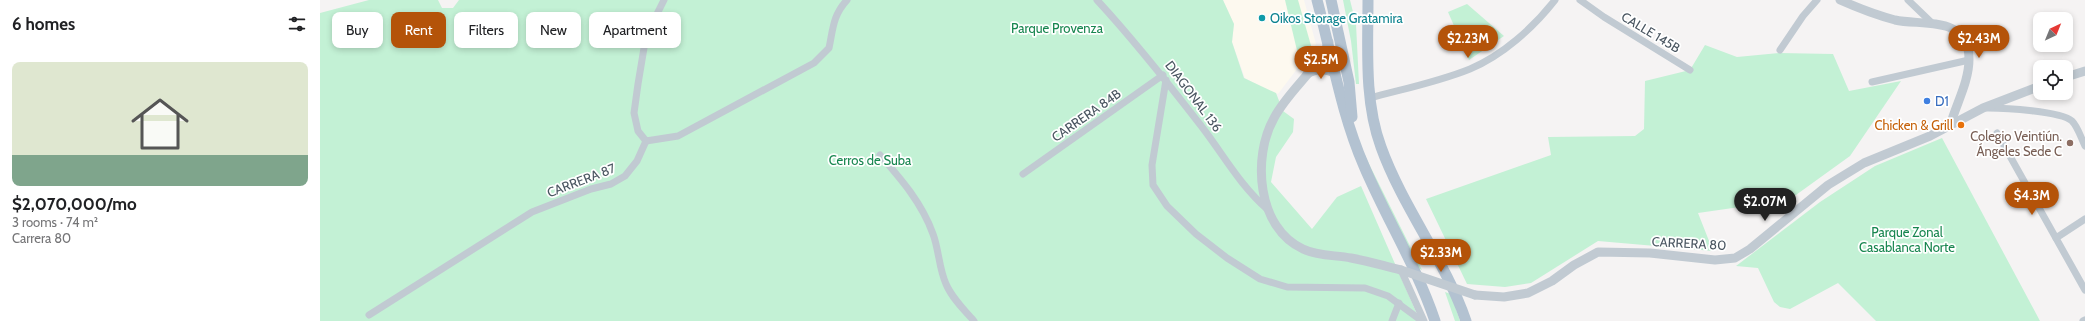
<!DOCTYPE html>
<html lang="en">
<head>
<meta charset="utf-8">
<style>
	body { margin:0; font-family:Cabin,sans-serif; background:#f6f6f6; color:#202124; height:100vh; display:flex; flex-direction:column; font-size:15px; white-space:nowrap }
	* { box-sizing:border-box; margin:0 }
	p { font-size:13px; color:#757577 }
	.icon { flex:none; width:22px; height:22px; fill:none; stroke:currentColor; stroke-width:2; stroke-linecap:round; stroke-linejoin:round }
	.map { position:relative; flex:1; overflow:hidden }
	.panel { display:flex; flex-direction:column; background:#fff; width:320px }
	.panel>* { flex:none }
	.banner { position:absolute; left:12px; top:12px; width:380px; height:36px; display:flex; gap:8px }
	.needle { width:26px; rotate:43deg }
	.tools { position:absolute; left:1713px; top:12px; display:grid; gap:8px }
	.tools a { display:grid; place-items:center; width:40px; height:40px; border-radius:8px; background:#fff; box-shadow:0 2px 6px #0003; font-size:20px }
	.price { position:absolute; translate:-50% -34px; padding:0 9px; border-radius:14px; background:#b45309; color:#fff; font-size:13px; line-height:26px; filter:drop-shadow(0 1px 2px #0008) }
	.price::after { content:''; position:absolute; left:50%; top:24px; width:12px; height:9px; margin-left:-6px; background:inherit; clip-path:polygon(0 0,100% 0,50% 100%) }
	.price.current { background:#222; color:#fff }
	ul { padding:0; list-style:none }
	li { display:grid; align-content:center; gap:8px; height:212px; padding:0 12px }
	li+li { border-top:1px solid #e0e0e0 }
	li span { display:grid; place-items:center; height:124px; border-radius:8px; color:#555 }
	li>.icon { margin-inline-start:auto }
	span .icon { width:72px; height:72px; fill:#fffc; stroke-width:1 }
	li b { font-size:17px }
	h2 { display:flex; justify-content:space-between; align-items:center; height:48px; padding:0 12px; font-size:17px }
	.chip { padding:0 14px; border-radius:8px; background:#fff; box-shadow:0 2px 6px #0003; font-size:14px; line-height:36px }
	.chip.current { background:#b45309; color:#fff }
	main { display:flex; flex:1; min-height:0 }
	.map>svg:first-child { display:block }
	.commercial { fill:#fdf9ef }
	.green { fill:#c3f1d5 }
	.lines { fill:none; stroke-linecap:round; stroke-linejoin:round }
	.minor { stroke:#c1cad2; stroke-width:7 }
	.tertiary { stroke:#c1cad2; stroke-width:9 }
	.primary { stroke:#b3c2d1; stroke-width:11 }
	.tertiary-bridge { stroke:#c1cad2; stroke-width:9 }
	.culture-dot { fill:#0f9aa8; stroke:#fff; stroke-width:1.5 }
	.shop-dot { fill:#3f7fe0; stroke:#fff; stroke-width:1.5 }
	.food-dot { fill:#e8710a; stroke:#fff; stroke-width:1.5 }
	.education-dot { fill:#8d6e63; stroke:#fff; stroke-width:1.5 }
	.labels { text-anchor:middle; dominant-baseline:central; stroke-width:3.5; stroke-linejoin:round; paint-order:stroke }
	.culture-label { font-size:13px; fill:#0d838f; stroke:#fff; text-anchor:start }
	.park-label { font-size:13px; fill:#17864f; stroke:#fff }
	.street-label { font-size:13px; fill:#4a5661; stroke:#fff }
	.shop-label { font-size:13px; fill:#366cbe; stroke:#fff; text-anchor:start }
	.food-label { font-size:13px; fill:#c56008; stroke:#fff; text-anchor:end }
	.education-label { font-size:13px; fill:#785e54; stroke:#fff; text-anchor:end }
</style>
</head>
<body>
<main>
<section class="panel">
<h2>6 homes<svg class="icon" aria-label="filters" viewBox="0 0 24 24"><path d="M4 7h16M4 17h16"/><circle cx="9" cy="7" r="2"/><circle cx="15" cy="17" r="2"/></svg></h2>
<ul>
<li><span style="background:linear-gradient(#dfe7d0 75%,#7fa58c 0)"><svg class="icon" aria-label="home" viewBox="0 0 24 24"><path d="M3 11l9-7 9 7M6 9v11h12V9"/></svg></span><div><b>$2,070,000/mo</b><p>3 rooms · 74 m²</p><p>Carrera 80</p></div></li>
</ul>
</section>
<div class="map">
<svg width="1765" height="321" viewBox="0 0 1765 321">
	<rect width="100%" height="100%" fill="#f5f3f3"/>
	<polygon class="commercial" points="903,0 984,0 996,44 958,94 947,90 925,78 912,42 914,24"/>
	<g class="green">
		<polygon points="49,0 118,0 122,8 133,8 139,0 903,0 914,24 912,42 924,78 956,93 963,111 974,119 973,132 956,157 951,182 992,229 1017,197 1041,186 1100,321 0,321 0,13"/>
		<polygon points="965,0 978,0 992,49 980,63"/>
		<polygon points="1023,0 1030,0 1036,24 1039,84 1036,84 1031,41"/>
		<polygon points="1147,4 1184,36 1149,60 1128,12"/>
		<polygon points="1385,45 1417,57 1459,53 1513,54 1529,91 1581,81 1530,156 1469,200 1378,213 1393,251 1278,241 1211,283 1185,287 1147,284 1106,199 1231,155 1228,137 1315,136 1324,129 1325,81 1370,70"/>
		<polygon points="1622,138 1720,321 1556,321 1518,283 1470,309 1460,307 1454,302 1438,268 1416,266 1500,202 1555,166"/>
		<polygon points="1044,153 1051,168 1102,270 1098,268 1047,167"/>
		<polygon points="1125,292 1131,294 1140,321 1135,321"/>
	</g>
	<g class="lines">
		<g class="minor">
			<path d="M777 0C815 41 848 83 882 127 905 157 919 184 948 210"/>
			<polyline points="1260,0 1284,17 1370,70"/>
			<polyline points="1588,0 1612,23"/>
			<polyline points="1460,50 1483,16 1497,0"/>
			<polyline points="846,80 832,165 833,185 847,206 876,234 907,258 940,279 967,287 1045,288 1068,296 1102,321"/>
			<polyline points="1552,82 1649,60"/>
			<path d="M1050 98C1083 89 1118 82 1150 69 1183 55 1213 28 1235 0"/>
			<path d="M1668 108C1684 108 1741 111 1752 121 1758 127 1761 138 1765 146"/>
			<polyline points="1677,133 1765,290"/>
			<path d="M326 141 358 136 494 63 509 48C513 29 513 15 527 0"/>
			<polyline points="326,141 318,131 314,113 318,84 326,36 344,0"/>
			<path d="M560 155C581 179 602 203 613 234 619 250 619 269 626 284 632 298 644 310 654 321"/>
			<polyline points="703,174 843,75"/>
			<polyline points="1736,238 1765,219"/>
			<polyline points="1081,270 1104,321"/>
			<polyline points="49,315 212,212 271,189 291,184 305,176 317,161 326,141"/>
			<polyline points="1072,321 1079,303"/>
			<polyline points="1763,321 1765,320"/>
		</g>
		<g class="tertiary">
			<path d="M1520 0C1538 8 1556 15 1575 20 1602 26 1649 15 1649 59 1649 82 1636 104 1630 126"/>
			<path d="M1009 42C997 70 969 90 954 118 932 157 937 228 983 249 997 256 1015 255 1031 258 1048 261 1064 266 1081 270"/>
			<path d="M987 74C997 68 1005 69 1015 73"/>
			<polyline points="1746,77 1765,71"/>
			<polyline points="1155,295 1184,297 1208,293 1232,281 1254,265 1278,252 1330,253 1395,260 1415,258 1430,249 1508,185 1544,163 1610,136 1663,108 1720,86"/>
		</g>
		<g class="primary">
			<path d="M997 0C1012 56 1021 113 1044 166 1066 218 1097 267 1115 321"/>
			<polyline points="1011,0 1029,82 1032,117"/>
			<path d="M1048 0C1048 48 1044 101 1061 147 1083 208 1125 260 1146 321"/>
		</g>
		<polyline class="tertiary-bridge" points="1081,270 1155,295"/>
	</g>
	<circle class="culture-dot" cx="942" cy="18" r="4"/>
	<circle class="shop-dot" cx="1607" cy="101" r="4"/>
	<circle class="food-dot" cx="1641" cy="125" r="4"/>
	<circle class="education-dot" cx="1750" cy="143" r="4"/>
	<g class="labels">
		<g class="culture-label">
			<text x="950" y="18">Oikos Storage Gratamira</text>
		</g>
		<g class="park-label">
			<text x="737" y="28">Parque Provenza</text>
			<text x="550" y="160">Cerros de Suba</text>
			<text x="1587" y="232">Parque Zonal<tspan x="1587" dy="15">Casablanca Norte</tspan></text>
		</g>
		<g class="street-label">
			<text transform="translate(1331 32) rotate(31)">CALLE 145B</text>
			<text transform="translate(874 96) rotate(53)">DIAGONAL 136</text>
			<text transform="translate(766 115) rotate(-35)">CARRERA 84B</text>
			<text transform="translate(261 180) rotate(-21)">CARRERA 87</text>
			<text transform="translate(1369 243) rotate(3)">CARRERA 80</text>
		</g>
		<g class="shop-label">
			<text x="1615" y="101">D1</text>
		</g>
		<g class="food-label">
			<text x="1633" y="125">Chicken &amp; Grill</text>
		</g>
		<g class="education-label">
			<text x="1742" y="136">Colegio Veintiún.<tspan x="1742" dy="15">Ángeles Sede C</tspan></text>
		</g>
	</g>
</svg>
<div class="tools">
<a><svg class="needle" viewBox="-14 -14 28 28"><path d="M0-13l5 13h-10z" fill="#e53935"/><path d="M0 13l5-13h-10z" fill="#757577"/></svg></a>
<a><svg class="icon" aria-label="locate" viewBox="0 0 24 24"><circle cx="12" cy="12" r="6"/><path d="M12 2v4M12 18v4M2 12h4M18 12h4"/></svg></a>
</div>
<b class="price" style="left:1148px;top:59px">$2.23M</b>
<b class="price" style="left:1659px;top:59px">$2.43M</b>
<b class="price" style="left:1001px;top:80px">$2.5M</b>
<b class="price" style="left:1712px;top:216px">$4.3M</b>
<b class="price current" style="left:1445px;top:222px">$2.07M</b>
<b class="price" style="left:1121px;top:273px">$2.33M</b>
<div class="banner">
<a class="chip">Buy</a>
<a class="chip current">Rent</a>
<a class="chip">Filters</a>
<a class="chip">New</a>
<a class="chip">Apartment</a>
</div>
</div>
</main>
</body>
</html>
